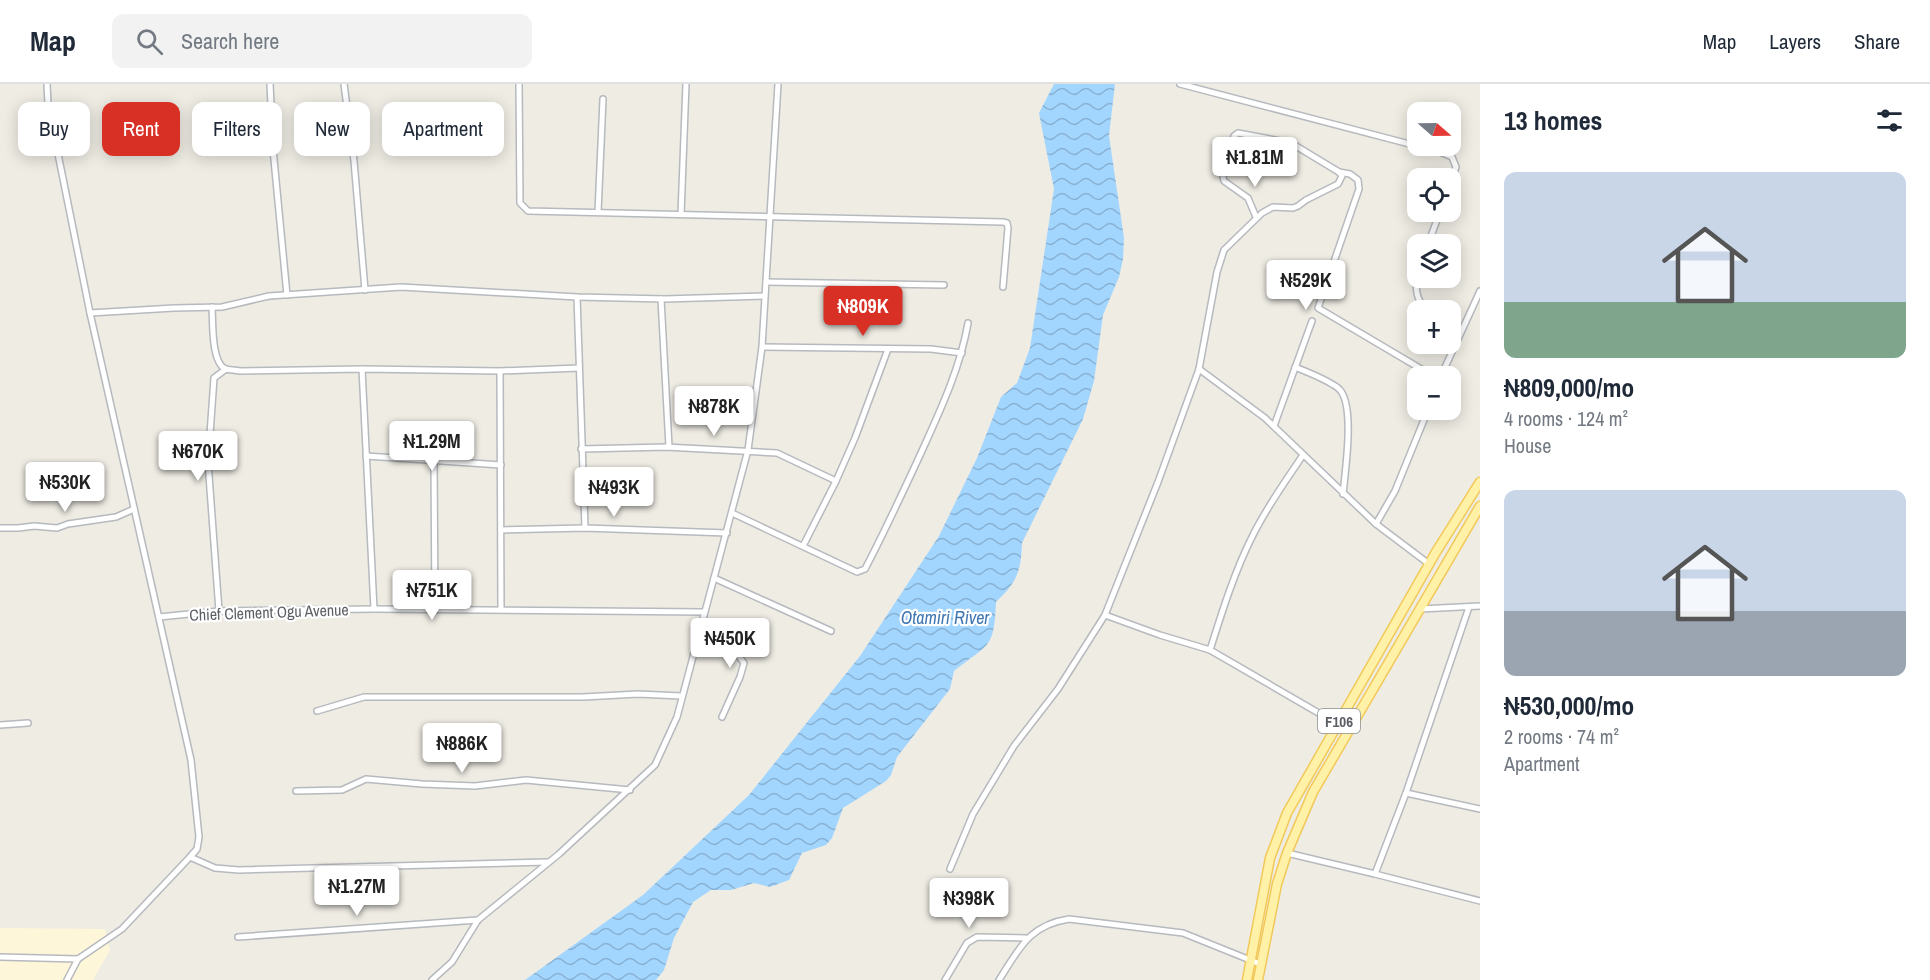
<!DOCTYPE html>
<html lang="en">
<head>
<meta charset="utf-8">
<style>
	body { margin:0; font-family:"Archivo Narrow",sans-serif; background:#f2f2f3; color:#1f2937; height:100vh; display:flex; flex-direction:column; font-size:22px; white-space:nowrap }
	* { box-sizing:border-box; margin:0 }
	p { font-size:20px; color:#747a83 }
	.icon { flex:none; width:33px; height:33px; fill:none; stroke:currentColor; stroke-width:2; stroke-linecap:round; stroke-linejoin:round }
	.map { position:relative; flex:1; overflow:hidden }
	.drawer { display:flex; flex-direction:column; background:#fff; width:450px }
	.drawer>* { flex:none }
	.hud { position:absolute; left:18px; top:18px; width:570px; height:54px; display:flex; gap:12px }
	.needle { width:39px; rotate:110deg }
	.buttons { position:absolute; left:1407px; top:18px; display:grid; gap:12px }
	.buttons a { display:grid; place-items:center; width:54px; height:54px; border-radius:12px; background:#fff; box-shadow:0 3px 15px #0003; font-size:30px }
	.price { position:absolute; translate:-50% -51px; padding:0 14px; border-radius:6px; background:#fff; color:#222; font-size:20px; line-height:39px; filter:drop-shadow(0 2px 3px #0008) }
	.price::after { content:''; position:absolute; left:50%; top:36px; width:18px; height:14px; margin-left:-9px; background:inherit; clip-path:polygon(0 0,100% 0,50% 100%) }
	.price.current { background:#d93025; color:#fff }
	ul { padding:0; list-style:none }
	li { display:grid; align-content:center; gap:12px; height:318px; padding:0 24px }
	li span { display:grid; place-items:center; height:186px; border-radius:12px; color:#555 }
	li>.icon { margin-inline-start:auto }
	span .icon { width:108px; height:108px; fill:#fffc; stroke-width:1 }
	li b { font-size:26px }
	h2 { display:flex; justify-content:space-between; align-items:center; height:72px; padding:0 24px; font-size:26px }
	.chip { padding:0 21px; border-radius:12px; background:#fff; box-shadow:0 3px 15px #0003; font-size:21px; line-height:54px }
	.chip.current { background:#d93025; color:#fff }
	header { display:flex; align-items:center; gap:36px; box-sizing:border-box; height:84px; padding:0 30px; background:#fff; border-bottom:2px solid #e0e1e3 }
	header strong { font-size:28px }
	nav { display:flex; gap:33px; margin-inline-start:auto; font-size:21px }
	.search { width:420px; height:54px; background:#f2f2f3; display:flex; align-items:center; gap:15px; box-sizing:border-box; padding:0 21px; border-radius:12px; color:#747a83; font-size:22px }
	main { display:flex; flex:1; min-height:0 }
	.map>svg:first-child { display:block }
	.commercial { fill:#fef6d9 }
	.water { fill:url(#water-waves) }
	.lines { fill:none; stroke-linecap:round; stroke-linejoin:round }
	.minor-casing { stroke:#b6b9be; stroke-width:8 }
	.primary-casing { stroke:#f2c959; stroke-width:11 }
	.minor { stroke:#fff; stroke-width:5 }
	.primary { stroke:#fff2a8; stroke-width:8 }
	.labels { text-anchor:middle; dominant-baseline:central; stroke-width:4.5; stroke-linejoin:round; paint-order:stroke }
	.shield { fill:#fff; stroke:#8c8f92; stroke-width:1.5 }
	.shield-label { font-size:15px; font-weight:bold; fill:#5b5f64 }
	.street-label { font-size:16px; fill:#5b5f64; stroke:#fff }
	.water-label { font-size:18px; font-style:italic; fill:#3f76b1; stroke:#fff }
</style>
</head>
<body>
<header>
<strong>Map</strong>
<div class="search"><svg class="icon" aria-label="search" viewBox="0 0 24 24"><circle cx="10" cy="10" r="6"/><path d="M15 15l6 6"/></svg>Search here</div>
<nav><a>Map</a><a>Layers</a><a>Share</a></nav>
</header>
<main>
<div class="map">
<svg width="1480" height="896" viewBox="0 0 1480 896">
	<defs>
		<pattern id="water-waves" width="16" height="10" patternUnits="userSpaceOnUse" patternTransform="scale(1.5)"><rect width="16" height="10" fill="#a3d6ff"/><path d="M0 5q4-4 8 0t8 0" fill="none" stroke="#88b1d2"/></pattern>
	</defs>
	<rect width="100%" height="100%" fill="#eeece3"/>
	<polygon class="commercial" points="0,844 105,845 110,866 93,896 0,896"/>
	<path class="water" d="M1054 0H1115L1109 52 1124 154 1123 175 1119 193 1103 231 1094 297 1083 335 1022 459C1021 488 1017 498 996 518 994 566 989 559 954 587L950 605 897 673 891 691 886 697 843 724 832 754 826 761 802 769 789 796 770 803 754 799 731 806H711L693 818 674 854 664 886 656 896H525L643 811 749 711 860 572 939 452 977 374 1001 313 1017 299 1030 264 1054 105 1039 29Z"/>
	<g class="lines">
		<g class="minor-casing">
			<g id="minor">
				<polyline points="47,0 48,20 90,229 191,676 199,753 197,765 190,773 122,845 78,875"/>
				<polyline points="270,0 273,65 287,211"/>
				<polyline points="344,0 354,77 365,206"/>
				<polyline points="519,0 520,119 528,127 1003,138 1007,139 1008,144 1003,203"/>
				<polyline points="1180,0 1440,68 1452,73 1456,83 1450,100"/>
				<polyline points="1339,88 1350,90 1358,96 1359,105 1318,224 1433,292"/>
				<polyline points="598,128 603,15"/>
				<polyline points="681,130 686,0"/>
				<polyline points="1428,160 1440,128"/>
				<path d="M1418 193C1414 206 1417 216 1426 226"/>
				<polyline points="766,198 944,201"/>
				<polyline points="577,213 585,444"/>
				<polyline points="661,215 669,363"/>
				<path d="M212 223C213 238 211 277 225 285 229 286 236 286 240 287L362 285 500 287 579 284"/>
				<polyline points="90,229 174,224 222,223 269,212 401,203 577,213 665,215 765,212"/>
				<polyline points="762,263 931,265 962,269"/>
				<path d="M1295 283C1309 289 1326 295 1338 304 1356 318 1345 388 1343 410"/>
				<polyline points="362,285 374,525"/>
				<polyline points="1199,285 1265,334 1376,440 1429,480"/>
				<polyline points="500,287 501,526"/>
				<polyline points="1441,292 1480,207"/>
				<polyline points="1274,342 1312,237"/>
				<polyline points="581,365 666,363 777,369 836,397"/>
				<path d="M1303 371C1285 398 1266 424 1252 453 1234 489 1222 528 1210 566L1348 646"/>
				<polyline points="366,372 501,381"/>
				<polyline points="434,376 435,526"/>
				<path d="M732 429 857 488 865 485C885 447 903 408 921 369 940 327 960 285 968 239"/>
				<polyline points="1376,440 1395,407 1428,326"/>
				<polyline points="0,444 18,444 34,442 57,444 68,440 116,433 134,425"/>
				<polyline points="501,446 585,444 727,449"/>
				<polyline points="803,462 836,397 855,354 888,265"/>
				<polyline points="714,494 831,547"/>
				<polyline points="1469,523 1406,709 1375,790 1480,817"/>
				<polyline points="1420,525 1480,522"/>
				<polyline points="219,527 208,378 214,294 226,285"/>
				<polyline points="1105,531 1160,551 1210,566"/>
				<polyline points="159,533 219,527 374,525 704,528"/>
				<polyline points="698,552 737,570 744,579 740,593 722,633"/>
				<polyline points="317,627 364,613 583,613 638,610 681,612"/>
				<polyline points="0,641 28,639"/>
				<polyline points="296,707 342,706 366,695 422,700 475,702 526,696 630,706"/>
				<polyline points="1406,709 1480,725"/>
				<polyline points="1287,769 1375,790"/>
				<polyline points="190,773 215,784 239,786 548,778"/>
				<polyline points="950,785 973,730 1014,662 1058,605 1105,531 1158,398 1199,285 1217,188 1224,166 1262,129 1273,123 1293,124 1298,122 1306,116 1338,100 1342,92 1339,88 1291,59 1238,49 1234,52 1223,93 1224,97 1248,114 1256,133"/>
				<polyline points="238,853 478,836"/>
				<polyline points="0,873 78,875 67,896"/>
				<polyline points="432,896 452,878 478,836 559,770 655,681 677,633 748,366 762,263 778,0"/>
				<polyline points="945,896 967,859 977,853 1026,854"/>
				<path d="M999 896C1019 865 1029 841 1069 835L1183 849 1260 880"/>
			</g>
		</g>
		<g class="primary-casing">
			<g id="primary">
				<polyline points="1247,896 1270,774 1287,729 1436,468 1480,398"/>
				<polyline points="1258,896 1277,800 1287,769 1313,708 1480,422"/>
			</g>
		</g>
		<use href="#minor" class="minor"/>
		<use href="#primary" class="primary"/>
	</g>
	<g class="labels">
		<rect class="shield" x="1318" y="625" width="42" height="24" rx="4.5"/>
		<g class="shield-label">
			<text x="1339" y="637">F106</text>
		</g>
		<g class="street-label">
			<text transform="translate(269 528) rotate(-2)">Chief Clement Ogu Avenue</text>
		</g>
		<g class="water-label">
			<text x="945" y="533">Otamiri River</text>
		</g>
	</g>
</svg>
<div class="buttons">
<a><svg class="needle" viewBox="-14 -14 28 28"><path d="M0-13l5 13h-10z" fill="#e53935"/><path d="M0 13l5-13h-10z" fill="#747a83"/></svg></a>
<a><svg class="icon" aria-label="locate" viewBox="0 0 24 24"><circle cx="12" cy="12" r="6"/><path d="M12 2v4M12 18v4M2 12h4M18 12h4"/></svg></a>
<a><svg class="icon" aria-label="layers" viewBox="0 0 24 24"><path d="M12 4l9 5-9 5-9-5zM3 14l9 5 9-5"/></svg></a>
<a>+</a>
<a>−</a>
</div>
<b class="price" style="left:1255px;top:104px">₦1.81M</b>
<b class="price" style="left:1306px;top:227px">₦529K</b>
<b class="price current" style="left:863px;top:253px">₦809K</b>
<b class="price" style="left:714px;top:353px">₦878K</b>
<b class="price" style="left:432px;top:388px">₦1.29M</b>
<b class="price" style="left:198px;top:398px">₦670K</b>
<b class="price" style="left:65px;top:429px">₦530K</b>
<b class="price" style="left:614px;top:434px">₦493K</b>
<b class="price" style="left:432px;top:537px">₦751K</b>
<b class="price" style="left:730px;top:585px">₦450K</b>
<b class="price" style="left:462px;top:690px">₦886K</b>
<b class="price" style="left:357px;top:833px">₦1.27M</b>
<b class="price" style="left:969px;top:845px">₦398K</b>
<div class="hud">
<a class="chip">Buy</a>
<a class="chip current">Rent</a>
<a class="chip">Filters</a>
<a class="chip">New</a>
<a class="chip">Apartment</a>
</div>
</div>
<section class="drawer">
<h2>13 homes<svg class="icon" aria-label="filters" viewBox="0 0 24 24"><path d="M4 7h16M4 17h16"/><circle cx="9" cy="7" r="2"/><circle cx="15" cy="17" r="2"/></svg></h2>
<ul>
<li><span style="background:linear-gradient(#c9d6e8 70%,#7fa58c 0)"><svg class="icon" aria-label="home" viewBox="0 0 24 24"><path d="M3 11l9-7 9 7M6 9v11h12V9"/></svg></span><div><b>₦809,000/mo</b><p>4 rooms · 124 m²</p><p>House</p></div></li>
<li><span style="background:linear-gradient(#c9d6e8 65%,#9aa5b1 0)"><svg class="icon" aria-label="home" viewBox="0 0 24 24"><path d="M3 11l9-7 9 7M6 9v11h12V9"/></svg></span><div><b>₦530,000/mo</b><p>2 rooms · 74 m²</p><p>Apartment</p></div></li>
</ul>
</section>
</main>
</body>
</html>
